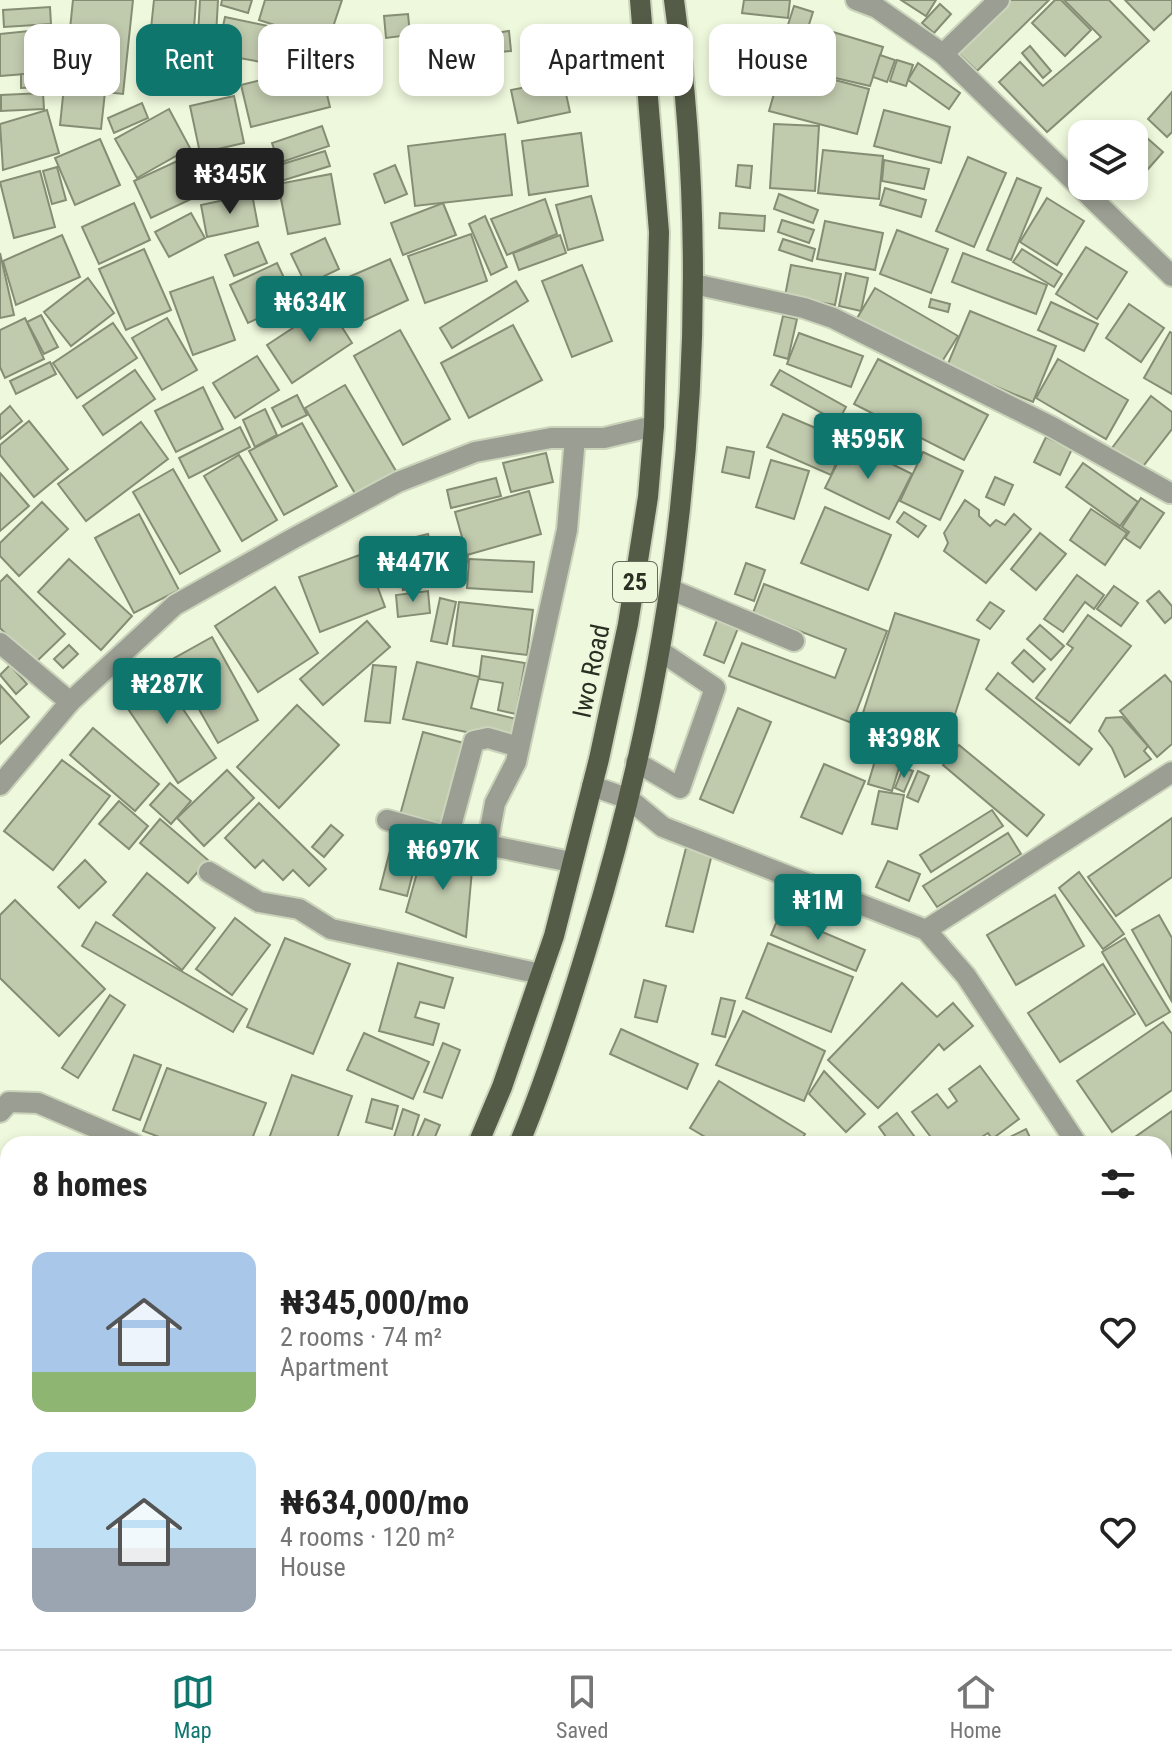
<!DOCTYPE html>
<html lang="en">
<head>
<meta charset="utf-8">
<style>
	body { margin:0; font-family:"Roboto Condensed",sans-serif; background:#f6f6f6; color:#222; height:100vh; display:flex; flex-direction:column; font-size:30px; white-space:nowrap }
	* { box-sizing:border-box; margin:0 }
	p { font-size:26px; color:#767676 }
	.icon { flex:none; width:44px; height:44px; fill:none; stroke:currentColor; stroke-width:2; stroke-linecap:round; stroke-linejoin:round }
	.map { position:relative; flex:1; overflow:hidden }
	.sheet { position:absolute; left:0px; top:1136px; width:1172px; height:514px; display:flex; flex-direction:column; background:#fff; border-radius:24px 24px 0 0; box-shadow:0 4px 12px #0003 }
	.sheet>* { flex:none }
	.banner { position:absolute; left:24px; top:24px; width:1124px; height:72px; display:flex; gap:16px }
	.tools { position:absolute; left:1068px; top:120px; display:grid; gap:16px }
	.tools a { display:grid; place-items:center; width:80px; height:80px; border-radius:16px; background:#fff; box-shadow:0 4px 12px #0003; font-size:40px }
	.price { position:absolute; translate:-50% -68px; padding:0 18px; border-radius:8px; background:#0f766e; color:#fff; font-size:26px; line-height:52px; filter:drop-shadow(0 2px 4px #0008) }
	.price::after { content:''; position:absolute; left:50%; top:48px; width:24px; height:18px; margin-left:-12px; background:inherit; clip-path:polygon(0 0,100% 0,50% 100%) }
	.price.selected { background:#222; color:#fff }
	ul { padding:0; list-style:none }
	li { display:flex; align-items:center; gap:24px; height:200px; padding:0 32px }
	li span { display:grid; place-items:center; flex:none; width:224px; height:160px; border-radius:16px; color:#555 }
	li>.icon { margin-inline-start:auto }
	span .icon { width:96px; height:96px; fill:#fffc; stroke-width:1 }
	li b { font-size:34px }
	h2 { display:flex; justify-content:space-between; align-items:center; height:96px; padding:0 32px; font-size:34px }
	.tag { padding:0 28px; border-radius:16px; background:#fff; box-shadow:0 4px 12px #0003; font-size:28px; line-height:72px }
	.tag.selected { background:#0f766e; color:#fff }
	.tab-bar { display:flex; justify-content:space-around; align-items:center; height:112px; border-top:2px solid #e0e0e0; background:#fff; font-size:22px; color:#767676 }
	.tab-bar a { display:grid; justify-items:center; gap:4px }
	.tab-bar .selected { color:#0f766e }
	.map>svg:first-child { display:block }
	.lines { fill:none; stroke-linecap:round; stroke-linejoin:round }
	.stream { stroke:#8c8a9b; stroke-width:8 }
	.building { fill:#c0caad; stroke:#858e74; stroke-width:2 }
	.minor-casing { stroke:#cbd4bb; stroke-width:24 }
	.major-casing { stroke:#cbd4bb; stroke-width:24 }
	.minor { stroke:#9b9f93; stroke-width:20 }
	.major { stroke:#545b46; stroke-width:20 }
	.labels { text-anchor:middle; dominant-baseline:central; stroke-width:7; stroke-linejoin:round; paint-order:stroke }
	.shield { fill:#eef8dc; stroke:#656b5a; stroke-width:2 }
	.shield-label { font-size:24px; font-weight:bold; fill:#2a2e23 }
	.street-label { font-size:26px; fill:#2a2e23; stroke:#eef8dc }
</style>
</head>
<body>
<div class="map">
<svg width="1172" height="1649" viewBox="0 0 1172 1649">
	<rect width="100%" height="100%" fill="#eef8dc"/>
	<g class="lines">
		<g class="stream">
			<polyline points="1164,1627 1172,1624"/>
			<polyline points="1096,1649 1117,1642"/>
		</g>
	</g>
	<g class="building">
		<polygon points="73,0 133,0 123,94 105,92 101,129 60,125"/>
		<polygon points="154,0 196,0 193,43 150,38"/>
		<polygon points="200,0 218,0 216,36 198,35"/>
		<polygon points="222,0 252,0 248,13 221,5"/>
		<polygon points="265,0 342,0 328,42 259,20"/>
		<polygon points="744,0 790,0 788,18 742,13"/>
		<polygon points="901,0 936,0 926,16"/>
		<polygon points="1010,0 1049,0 977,71 957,52"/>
		<polygon points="1055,0 1061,0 1091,30 1065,56 1032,23"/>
		<polygon points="1064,0 1109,0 1149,41 1047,132 999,82 1020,62 1043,86 1101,37"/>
		<polygon points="1125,0 1172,0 1172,13 1154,30"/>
		<polygon points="940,4 951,14 934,33 922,23"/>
		<polygon points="794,6 813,12 797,62 778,56"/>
		<polygon points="50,7 51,24 4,27 3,10"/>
		<polygon points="408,14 410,35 386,38 384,16"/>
		<polygon points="225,17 268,26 261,62 217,54"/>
		<polygon points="813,26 883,47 870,86 801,70"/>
		<polygon points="48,29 51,72 0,76 0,34"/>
		<polygon points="270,30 315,41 311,61 273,59"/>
		<polygon points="509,31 511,51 491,53 488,34"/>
		<polygon points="1030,46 1051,71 1043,78 1022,53"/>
		<polygon points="880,55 895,60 887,82 873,77"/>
		<polygon points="897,60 913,65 906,86 890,81"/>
		<polygon points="918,63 960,93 949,109 908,80"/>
		<polygon points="320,65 330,107 251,127 241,85"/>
		<polygon points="782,66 869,89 857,134 769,111"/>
		<polygon points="21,74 51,74 51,87 21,88"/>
		<polygon points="563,80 570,112 518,123 511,90"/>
		<polygon points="1172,92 1172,132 1167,137 1148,119"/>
		<polygon points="43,93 44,109 1,111 1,95"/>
		<polygon points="234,96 244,143 200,153 190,106"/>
		<polygon points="142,103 148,118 114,133 108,118"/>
		<polygon points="169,109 190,148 137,178 115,139"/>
		<polygon points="47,110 59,153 3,170 0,124"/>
		<polygon points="884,110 950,127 941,163 874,146"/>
		<polygon points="774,124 819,126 815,191 770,188"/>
		<polygon points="322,126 329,146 279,163 272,143"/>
		<polygon points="1138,130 1163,152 1134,185 1134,134"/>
		<polygon points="581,133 588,186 529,195 522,141"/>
		<polygon points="505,134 512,195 415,206 408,146"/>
		<polygon points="100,139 120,185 75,205 55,158"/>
		<polygon points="823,150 883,156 879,199 818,193"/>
		<polygon points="325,151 330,166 281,181 276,166"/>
		<polygon points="188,156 206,192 151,218 134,181"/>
		<polygon points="968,157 1006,173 974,247 936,231"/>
		<polygon points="884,160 929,169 924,189 882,181"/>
		<polygon points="395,165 407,194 385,203 374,174"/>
		<polygon points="738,165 752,166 750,188 736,186"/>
		<polygon points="245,166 255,179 237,193 226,180"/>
		<polygon points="57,167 66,200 52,204 43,171"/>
		<polygon points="40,171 55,227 14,238 0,182"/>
		<polygon points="331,174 340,224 288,234 278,184"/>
		<polygon points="1017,178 1041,188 1011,260 987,250"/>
		<polygon points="885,188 926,200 921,217 880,205"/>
		<polygon points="252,194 258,226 207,237 201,205"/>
		<polygon points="779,194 818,210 813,223 774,209"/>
		<polygon points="591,196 603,240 568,250 556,205"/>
		<polygon points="1047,198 1084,221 1057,265 1020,242"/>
		<polygon points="545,199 557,234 507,255 491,219"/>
		<polygon points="134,203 150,240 99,264 82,227"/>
		<polygon points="443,203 456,235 403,255 391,223"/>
		<polygon points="191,213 205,238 169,257 155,232"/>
		<polygon points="720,213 765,216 764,231 719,228"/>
		<polygon points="485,216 507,267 491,275 469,224"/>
		<polygon points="782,220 814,230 809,243 778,232"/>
		<polygon points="825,221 883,233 875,270 817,259"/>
		<polygon points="897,230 948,249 931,293 880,274"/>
		<polygon points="471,234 487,281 425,303 408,256"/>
		<polygon points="62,235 80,277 16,305 3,261"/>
		<polygon points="560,235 566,253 519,270 513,253"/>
		<polygon points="325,238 339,269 306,285 291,254"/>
		<polygon points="783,239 815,249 812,261 779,250"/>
		<polygon points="258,242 267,263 234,276 225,255"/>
		<polygon points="1086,247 1127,272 1097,319 1056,294"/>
		<polygon points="144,249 171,310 126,330 99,269"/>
		<polygon points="1022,249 1062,274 1054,287 1013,262"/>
		<polygon points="0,253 14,315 0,318"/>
		<polygon points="963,253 1047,285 1036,314 952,282"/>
		<polygon points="390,259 408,300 363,321 344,279"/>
		<polygon points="277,263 295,301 248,323 230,285"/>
		<polygon points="582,265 612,341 572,357 542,281"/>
		<polygon points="791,265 841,274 835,305 785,296"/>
		<polygon points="846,273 868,278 861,311 839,306"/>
		<polygon points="213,277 235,340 193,355 170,292"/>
		<polygon points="88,278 114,313 71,346 44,312"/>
		<polygon points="516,281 528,301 452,348 440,328"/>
		<polygon points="875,288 958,336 938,368 856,320"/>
		<polygon points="931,299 950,304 948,312 929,307"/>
		<polygon points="1051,302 1098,324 1084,351 1038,330"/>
		<polygon points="1129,304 1164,328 1141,362 1106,338"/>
		<polygon points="328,305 352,343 292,383 267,345"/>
		<polygon points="970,311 1056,346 1033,402 947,366"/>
		<polygon points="41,315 58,347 44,354 27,322"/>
		<polygon points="783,316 797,319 788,359 774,355"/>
		<polygon points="25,318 44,359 5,378 0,367 0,330"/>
		<polygon points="167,318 197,370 162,390 132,338"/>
		<polygon points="113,323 137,358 77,398 53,363"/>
		<polygon points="513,325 542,380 469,418 441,363"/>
		<polygon points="400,330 450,419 403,445 354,356"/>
		<polygon points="1170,332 1172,333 1172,394 1144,378"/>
		<polygon points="799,333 863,356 851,387 787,364"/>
		<polygon points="257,356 279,390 235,418 213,383"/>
		<polygon points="878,359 988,415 964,460 854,404"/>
		<polygon points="1058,359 1128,400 1106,439 1036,398"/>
		<polygon points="50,362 56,374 16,394 10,381"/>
		<polygon points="135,370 155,399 103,435 83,406"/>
		<polygon points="780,370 846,407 838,422 771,385"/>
		<polygon points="345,385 396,471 356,495 305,408"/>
		<polygon points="203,387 223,429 176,452 155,411"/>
		<polygon points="297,395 307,415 282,427 272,408"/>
		<polygon points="1151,396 1172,412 1172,429 1137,474 1109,452"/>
		<polygon points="10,406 22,421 0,439 0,415"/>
		<polygon points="265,409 277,435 255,447 243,420"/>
		<polygon points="783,414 846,441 831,475 767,447"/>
		<polygon points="29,421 68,469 34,497 0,455 0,445"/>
		<polygon points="141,422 168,459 86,521 58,484"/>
		<polygon points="302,423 337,486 284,515 249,451"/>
		<polygon points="240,427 250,447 189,478 179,458"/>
		<polygon points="1046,437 1072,449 1060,475 1034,462"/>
		<polygon points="848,442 912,474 889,519 825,488"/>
		<polygon points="727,447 754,452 749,478 722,472"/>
		<polygon points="923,452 963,471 940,520 900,501"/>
		<polygon points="546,453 553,482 511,492 503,463"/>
		<polygon points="239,455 277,520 242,541 204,476"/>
		<polygon points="771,460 809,471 794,519 756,507"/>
		<polygon points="1083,463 1138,502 1120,526 1066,487"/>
		<polygon points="173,469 220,551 180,574 133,492"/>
		<polygon points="0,473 29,506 0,531"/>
		<polygon points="995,477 1013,485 1004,505 986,497"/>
		<polygon points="496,478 501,496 451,508 447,490"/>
		<polygon points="529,491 541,534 467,555 455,512"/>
		<polygon points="1141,498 1164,513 1140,548 1125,538 1129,532 1122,527"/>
		<polygon points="965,500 979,510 979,516 990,526 996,520 1005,525 1014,514 1031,529 986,583 944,551 948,543 944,533"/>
		<polygon points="42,502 68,529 19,576 0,556 0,543"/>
		<polygon points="825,507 891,535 868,590 801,563"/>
		<polygon points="1091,509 1127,533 1105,565 1070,540"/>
		<polygon points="904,512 926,526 918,537 897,522"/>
		<polygon points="139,514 179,590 134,613 95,538"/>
		<polygon points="1040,533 1066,554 1036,590 1011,569"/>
		<polygon points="428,534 439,582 403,590 392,543"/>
		<polygon points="365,553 385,607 320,632 299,577"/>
		<polygon points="451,553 468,556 463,584 446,581"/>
		<polygon points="69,559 132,616 101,650 38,592"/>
		<polygon points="469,559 534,562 532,592 467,588"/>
		<polygon points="746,563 765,570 754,601 735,594"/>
		<polygon points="7,575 65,634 35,663 0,628 0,582"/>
		<polygon points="1077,575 1104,595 1094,609 1085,602 1063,632 1044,619"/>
		<polygon points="764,584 887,631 852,723 729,676 742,643 835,678 846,649 753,613"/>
		<polygon points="1114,586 1138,603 1121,626 1097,609"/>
		<polygon points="275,587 318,653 258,692 215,626"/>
		<polygon points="428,591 430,613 398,617 396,595"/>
		<polygon points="1159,591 1172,606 1172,617 1165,623 1147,601"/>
		<polygon points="440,598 456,602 447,644 431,641"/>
		<polygon points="459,602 533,610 527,655 453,646"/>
		<polygon points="990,602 1004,611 990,629 977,620"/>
		<polygon points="895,613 979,640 946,742 862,716"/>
		<polygon points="1088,615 1131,646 1070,723 1036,698 1073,648 1067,644"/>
		<polygon points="717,620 738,628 724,663 704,655"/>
		<polygon points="367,621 390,647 323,705 300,679"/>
		<polygon points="1040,625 1064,646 1051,660 1027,639"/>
		<polygon points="212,637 258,720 218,743 171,660"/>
		<polygon points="69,645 78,654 63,668 54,659"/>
		<polygon points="1024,650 1045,669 1033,682 1012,663"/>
		<polygon points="482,656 525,663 516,714 498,710 503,683 479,679"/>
		<polygon points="417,662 479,677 471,708 516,719 510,741 403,719"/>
		<polygon points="10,665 27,684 16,694 0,675"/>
		<polygon points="373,665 396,667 390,723 365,721"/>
		<polygon points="156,669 216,758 178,783 118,694"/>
		<polygon points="998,673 1092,749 1079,765 986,689"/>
		<polygon points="1165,675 1172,683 1172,744 1157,757 1120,711"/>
		<polygon points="0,685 29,717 0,744"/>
		<polygon points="297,705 339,745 279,808 237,767"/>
		<polygon points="738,708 771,722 733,813 700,799"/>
		<polygon points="1122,717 1148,746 1144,751 1151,759 1125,777 1112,748 1099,731 1106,718"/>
		<polygon points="93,728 159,784 135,811 70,755"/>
		<polygon points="423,732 471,745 448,828 400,815"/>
		<polygon points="959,745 1044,815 1027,836 943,765"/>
		<polygon points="877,754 901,761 892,791 868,784"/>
		<polygon points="62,760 110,796 53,870 4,831"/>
		<polygon points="824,764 865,781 842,834 801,817"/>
		<polygon points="903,768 913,771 904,792 895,788"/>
		<polygon points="227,770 254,798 204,846 177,818"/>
		<polygon points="918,771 929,776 918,802 907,797"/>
		<polygon points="170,783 191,801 171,824 150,805"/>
		<polygon points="879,791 904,795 897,829 872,824"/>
		<polygon points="119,801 148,826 129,849 99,824"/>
		<polygon points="259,803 326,869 309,886 293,870 283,880 263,860 255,868 225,838"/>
		<polygon points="992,810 1003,826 931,872 920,855"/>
		<polygon points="1172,818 1172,877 1116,916 1088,877"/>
		<polygon points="160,819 208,860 188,883 140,843"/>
		<polygon points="331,825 343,835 324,857 312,847"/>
		<polygon points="1008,833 1021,854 937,907 923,886"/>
		<polygon points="394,835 421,842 407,896 380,889"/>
		<polygon points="686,848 712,854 693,932 666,926"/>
		<polygon points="422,855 473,859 466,937 406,912"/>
		<polygon points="85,860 106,882 79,908 58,887"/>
		<polygon points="888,861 920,874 909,901 876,887"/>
		<polygon points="1079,872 1124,934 1103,949 1059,888"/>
		<polygon points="147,873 215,928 182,970 113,915"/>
		<polygon points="1055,895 1084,946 1016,985 987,935"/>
		<polygon points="15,900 105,989 59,1036 0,978 0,915"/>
		<polygon points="780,914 865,950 856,971 771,935"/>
		<polygon points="1159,915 1172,938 1171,1000 1132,930"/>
		<polygon points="235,918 270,945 232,995 196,969"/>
		<polygon points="96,922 247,1009 233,1032 82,946"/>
		<polygon points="285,938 350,964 313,1054 247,1027"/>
		<polygon points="1125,938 1170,1012 1146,1026 1102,952"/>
		<polygon points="768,943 853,977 831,1032 746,998"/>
		<polygon points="398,963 453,978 444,1008 420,1002 415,1017 439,1024 433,1045 379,1031"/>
		<polygon points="1103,964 1135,1014 1060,1062 1028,1013"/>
		<polygon points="644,980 666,986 657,1022 635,1017"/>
		<polygon points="902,983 937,1017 953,1003 973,1026 944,1050 939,1044 878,1108 828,1060"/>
		<polygon points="110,995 125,1005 78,1078 62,1068"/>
		<polygon points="721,998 735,1001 725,1037 712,1034"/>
		<polygon points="743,1011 825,1051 804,1101 716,1065"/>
		<polygon points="1163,1022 1172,1034 1172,1090 1112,1132 1077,1081"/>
		<polygon points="621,1029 698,1064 687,1089 610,1054"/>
		<polygon points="364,1033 429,1062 413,1099 347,1070"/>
		<polygon points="443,1043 460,1050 442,1098 424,1092"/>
		<polygon points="134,1055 161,1065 140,1120 113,1110"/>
		<polygon points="980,1066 1019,1119 992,1139 988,1133 977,1140 980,1144 936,1144 912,1112 937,1094 948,1108 957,1101 949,1089"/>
		<polygon points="167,1068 266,1103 250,1144 178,1144 143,1131"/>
		<polygon points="824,1071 865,1114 846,1132 809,1094"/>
		<polygon points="292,1075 352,1096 335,1144 267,1144"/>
		<polygon points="719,1081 805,1134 799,1144 717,1144 690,1128"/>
		<polygon points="372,1099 398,1106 392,1129 366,1122"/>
		<polygon points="403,1109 419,1115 410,1144 393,1140"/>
		<polygon points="1172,1111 1172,1184 1164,1190 1164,1144 1128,1142"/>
		<polygon points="897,1113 920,1144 891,1144 879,1127"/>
		<polygon points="425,1119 440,1125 432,1144 414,1144"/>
		<polygon points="1026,1129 1033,1144 996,1144"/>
		<polygon points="0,1252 8,1254 8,1344 0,1341"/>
		<polygon points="1172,1387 1172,1449 1164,1454 1164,1392"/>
		<polygon points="8,1565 8,1642 38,1642 34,1649 0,1649 0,1578"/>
		<polygon points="54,1642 86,1642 82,1649 49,1649"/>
		<polygon points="389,1642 431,1642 427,1649 385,1649"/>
		<polygon points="445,1642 478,1642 488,1649 441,1649"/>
		<polygon points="509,1642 566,1642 559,1649 516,1649"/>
		<polygon points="848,1642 912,1642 904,1649 854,1649"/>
		<polygon points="987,1642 1007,1642 1011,1649 975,1649"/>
		<polygon points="1051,1642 1097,1642 1085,1649 1056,1649"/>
	</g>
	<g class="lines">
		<g class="minor-casing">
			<g id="minor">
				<polyline points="856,0 877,8 943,54 1172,276"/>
				<polyline points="943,54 999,0"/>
				<polyline points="694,284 804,308 833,318 1052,427 1170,493"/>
				<polyline points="672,590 794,641"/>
				<polyline points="0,643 70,702"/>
				<polyline points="636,762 680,788 715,688 660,651"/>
				<polyline points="0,785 70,702 175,605 294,538 398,482 475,452 551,438 604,438 654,426"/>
				<polyline points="592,786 629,799 663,827 926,930 966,976 1077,1144"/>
				<polyline points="387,820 448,837 571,862"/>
				<polyline points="448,837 474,741 488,738 519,747"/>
				<polyline points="487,845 495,803 516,762 567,530 575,438"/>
				<polyline points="209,872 259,902 299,909 331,929 541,974"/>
				<polyline points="926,930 1172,772"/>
				<polyline points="0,1112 9,1102 38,1103 134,1144"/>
				<polyline points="1164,1275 1172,1287"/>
				<polyline points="697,1649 708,1642"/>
			</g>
		</g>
		<g class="major-casing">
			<g id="major">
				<polyline points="478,1144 502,1087 554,936 599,759 628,624 648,497 654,426 659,232 640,0"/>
				<path d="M519 1144C547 1077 569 1008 590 938 684 631 718 319 674 0"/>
				<polyline points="251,1649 254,1642"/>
				<polyline points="294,1649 298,1642"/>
			</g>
		</g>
		<use href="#minor" class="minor"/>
		<use href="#major" class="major"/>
	</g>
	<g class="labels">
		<rect class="shield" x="613" y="562" width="44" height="40" rx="6"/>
		<g class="shield-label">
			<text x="635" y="582">25</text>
		</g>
		<g class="street-label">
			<text transform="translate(591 671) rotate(-78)">Iwo Road</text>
		</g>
	</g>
</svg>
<div class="tools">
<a><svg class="icon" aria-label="layers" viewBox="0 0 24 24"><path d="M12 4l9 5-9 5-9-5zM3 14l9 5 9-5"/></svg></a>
</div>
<b class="price selected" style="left:230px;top:216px">₦345K</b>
<b class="price" style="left:310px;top:344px">₦634K</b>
<b class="price" style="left:868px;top:481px">₦595K</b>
<b class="price" style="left:413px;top:604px">₦447K</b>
<b class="price" style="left:167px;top:726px">₦287K</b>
<b class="price" style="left:904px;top:780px">₦398K</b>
<b class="price" style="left:443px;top:892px">₦697K</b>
<b class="price" style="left:818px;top:942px">₦1M</b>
<div class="banner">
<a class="tag">Buy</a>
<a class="tag selected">Rent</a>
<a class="tag">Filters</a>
<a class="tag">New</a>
<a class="tag">Apartment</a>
<a class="tag">House</a>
</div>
<section class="sheet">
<h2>8 homes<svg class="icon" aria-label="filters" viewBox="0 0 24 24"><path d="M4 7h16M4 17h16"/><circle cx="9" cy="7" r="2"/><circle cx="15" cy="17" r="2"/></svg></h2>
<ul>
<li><span style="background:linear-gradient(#a9c7e8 75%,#8fb573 0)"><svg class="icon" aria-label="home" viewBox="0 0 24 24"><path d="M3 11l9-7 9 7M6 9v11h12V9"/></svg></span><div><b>₦345,000/mo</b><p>2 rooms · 74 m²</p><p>Apartment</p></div><svg class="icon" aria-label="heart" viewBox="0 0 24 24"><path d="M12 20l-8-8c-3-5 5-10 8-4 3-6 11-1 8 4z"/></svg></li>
<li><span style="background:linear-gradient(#bfe0f5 60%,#9aa5b1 0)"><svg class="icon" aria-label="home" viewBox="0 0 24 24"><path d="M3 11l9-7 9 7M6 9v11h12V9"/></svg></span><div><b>₦634,000/mo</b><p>4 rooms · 120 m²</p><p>House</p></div><svg class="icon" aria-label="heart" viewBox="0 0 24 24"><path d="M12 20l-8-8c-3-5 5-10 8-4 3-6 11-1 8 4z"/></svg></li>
</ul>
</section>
</div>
<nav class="tab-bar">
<a class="selected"><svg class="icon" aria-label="map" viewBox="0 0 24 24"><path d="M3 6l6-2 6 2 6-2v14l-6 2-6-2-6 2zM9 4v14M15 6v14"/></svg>Map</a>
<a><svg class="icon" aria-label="saved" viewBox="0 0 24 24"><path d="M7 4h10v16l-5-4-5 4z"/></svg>Saved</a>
<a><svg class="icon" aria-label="home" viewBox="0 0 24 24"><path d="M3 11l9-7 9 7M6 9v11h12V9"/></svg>Home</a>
</nav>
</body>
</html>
